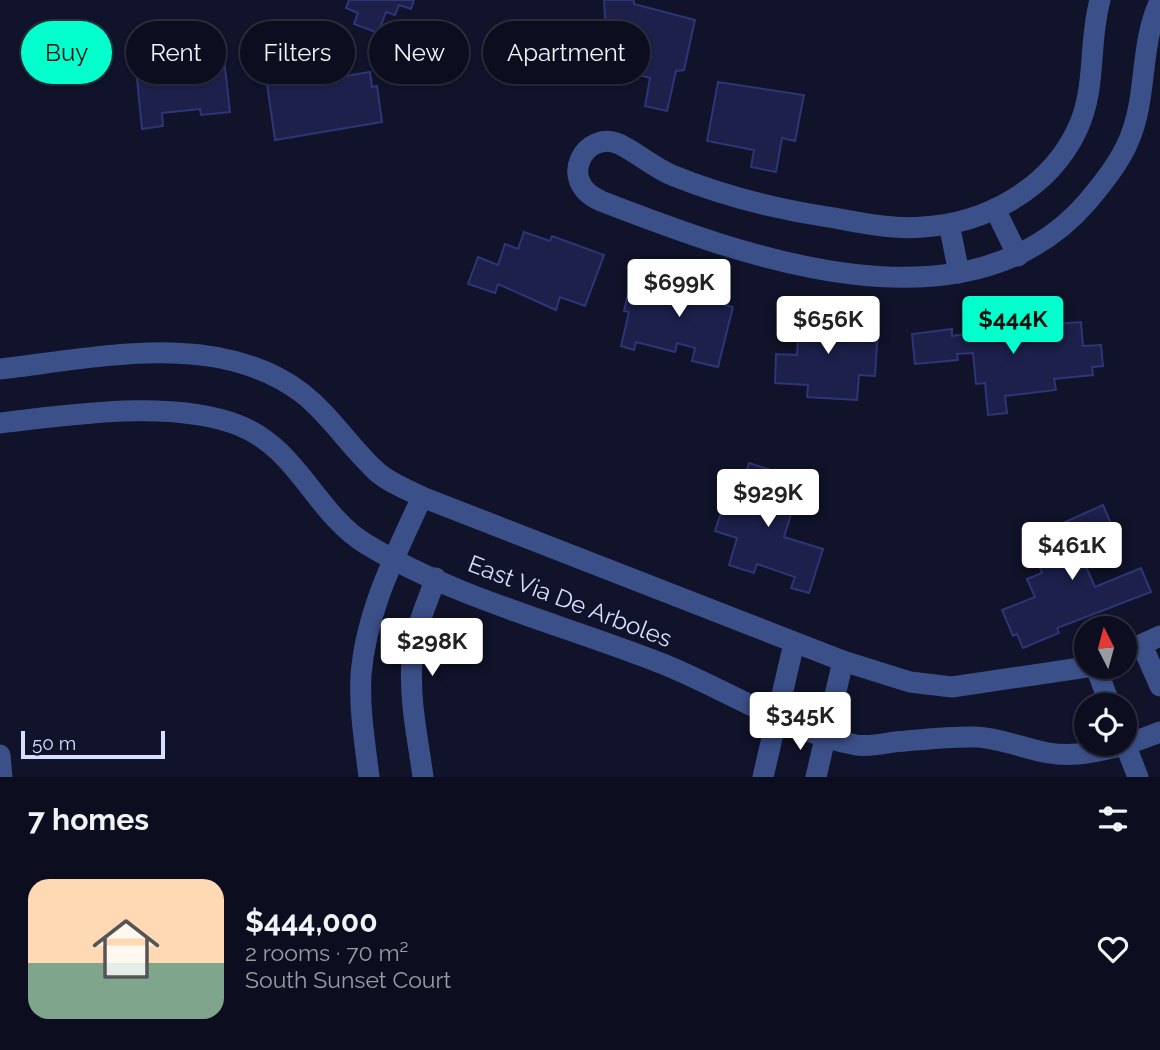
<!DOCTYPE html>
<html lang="en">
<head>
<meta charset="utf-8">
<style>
	body { margin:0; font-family:Raleway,sans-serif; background:#151728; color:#f1f3f6; height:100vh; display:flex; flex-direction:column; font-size:26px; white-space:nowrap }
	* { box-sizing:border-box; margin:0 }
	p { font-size:23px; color:#9a9ca4 }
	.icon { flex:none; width:38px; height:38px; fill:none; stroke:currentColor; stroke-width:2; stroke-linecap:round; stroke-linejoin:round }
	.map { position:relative; height:777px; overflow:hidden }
	.drawer { display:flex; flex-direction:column; background:#0c0e1f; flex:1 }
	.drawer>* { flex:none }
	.banner { position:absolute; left:21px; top:21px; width:700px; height:63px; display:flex; gap:14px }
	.needle { width:46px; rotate:354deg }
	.controls { position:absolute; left:1074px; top:616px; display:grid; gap:14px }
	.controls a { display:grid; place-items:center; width:63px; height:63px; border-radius:50%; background:#0c0e1f; box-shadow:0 2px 5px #0004,0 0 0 2px #2c2e3d; font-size:35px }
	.scale { position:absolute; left:21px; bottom:18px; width:144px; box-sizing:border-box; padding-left:7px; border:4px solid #d7dfff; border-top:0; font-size:19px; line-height:24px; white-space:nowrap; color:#d7dfff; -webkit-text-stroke:5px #101329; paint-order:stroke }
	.price { position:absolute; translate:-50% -60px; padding:0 16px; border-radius:7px; background:#fff; color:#222; font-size:23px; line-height:46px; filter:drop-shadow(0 2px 4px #0008) }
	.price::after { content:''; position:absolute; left:50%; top:42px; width:21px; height:16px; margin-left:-10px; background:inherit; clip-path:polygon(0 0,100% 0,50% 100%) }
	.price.current { background:#03ffcc; color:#111 }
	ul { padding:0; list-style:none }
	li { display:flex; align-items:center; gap:21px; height:175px; padding:0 28px }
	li+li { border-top:2px solid #2c2e3d }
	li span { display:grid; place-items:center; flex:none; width:196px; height:140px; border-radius:21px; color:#555 }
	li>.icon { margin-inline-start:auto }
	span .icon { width:84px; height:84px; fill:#fffc; stroke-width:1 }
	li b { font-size:30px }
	h2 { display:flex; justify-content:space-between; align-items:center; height:84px; padding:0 28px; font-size:30px }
	.tag { padding:0 24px; border-radius:32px; background:#0c0e1f; box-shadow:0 2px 5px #0004,0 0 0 2px #2c2e3d; font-size:24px; line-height:63px }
	.tag.current { background:#03ffcc; color:#111 }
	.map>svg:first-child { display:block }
	.building { fill:#1c204a; stroke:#2e3576; stroke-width:2 }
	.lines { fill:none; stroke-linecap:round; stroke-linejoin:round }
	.minor { stroke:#3b4f88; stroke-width:21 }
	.labels { text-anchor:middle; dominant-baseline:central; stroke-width:5; stroke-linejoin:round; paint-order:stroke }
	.street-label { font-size:24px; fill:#d7dfff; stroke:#101329 }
</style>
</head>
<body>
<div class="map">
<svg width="1160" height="777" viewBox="0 0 1160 777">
	<rect width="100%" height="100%" fill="#101329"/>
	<g class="building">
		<polygon points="349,0 414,0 411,9 399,5 395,15 386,12 378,33 354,24 358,13 346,8"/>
		<polygon points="604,0 634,0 634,4 695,20 684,70 676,71 667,111 645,106 650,78 611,67 618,32 606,30"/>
		<polygon points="172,27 174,47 222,41 230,112 201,115 200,109 162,113 163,126 142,129 136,69 146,68 142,30"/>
		<polygon points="336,51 340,77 370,72 372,87 377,86 382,122 275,140 266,77 281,75 280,68 305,64 304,55"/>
		<polygon points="718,82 804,95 795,141 782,138 776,172 751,167 754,150 707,141"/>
		<polygon points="524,232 550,241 552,236 604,255 585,306 560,297 556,310 498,284 495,293 468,284 478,257 498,265 505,244 518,249"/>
		<polygon points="669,271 696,277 694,287 725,294 722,304 733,307 718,367 692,361 695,348 677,343 675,352 636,342 634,350 621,346 629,312 624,311 628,294 639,297 641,287 664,292"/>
		<polygon points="800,300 826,302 825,324 878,328 875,376 859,375 857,400 807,397 808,385 775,383 776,354 797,355"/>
		<polygon points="1009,315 1010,327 1081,322 1083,346 1101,345 1103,366 1092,367 1093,375 1054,379 1056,390 1005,396 1007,413 988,415 985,383 976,384 973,353 957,354 958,360 915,364 912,334 952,329 952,336 974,333 973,319"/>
		<polygon points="749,463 790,476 783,494 796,498 784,537 823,549 809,593 791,588 795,577 757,564 754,573 729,565 737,538 715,531 723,506 733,510"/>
		<polygon points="1103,505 1120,545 1083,560 1095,587 1141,568 1151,592 1057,628 1059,633 1023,648 1017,634 1013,636 1002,610 1035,597 1027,579 1042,573 1036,558 1064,546 1056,526"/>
	</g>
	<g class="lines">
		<g class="minor">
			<path d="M1100 0C1088 44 1097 88 1077 130 1049 189 986 223 923 227 891 230 859 222 828 217 775 209 724 196 674 176 654 168 638 153 619 144 586 129 555 181 601 201 743 256 968 341 1088 201 1103 183 1120 162 1129 140 1148 96 1139 45 1160 1"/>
			<polyline points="995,209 1018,256"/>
			<polyline points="949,224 959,273"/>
			<path d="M0 369C97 358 218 329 302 393 330 415 347 443 372 467 385 481 406 489 422 497L843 661 910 682 952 687 1087 667"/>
			<path d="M0 423C71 415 170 399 238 425 298 448 315 513 366 544 455 598 561 624 658 662 721 686 791 733 856 745 868 747 882 744 894 742 920 740 949 736 976 737 1001 738 1025 749 1049 753 1085 759 1128 745 1160 732"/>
			<polyline points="1142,645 1160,686"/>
			<polyline points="1125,652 1160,636"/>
			<polyline points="1096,667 1110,705"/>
			<polyline points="1125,744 1138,777"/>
			<polyline points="0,755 2,777"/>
			<path d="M369 777C365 744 359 708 361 675 366 611 396 554 422 497"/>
			<path d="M423 777C418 739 409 700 412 662 413 633 426 605 436 578"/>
			<polyline points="763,777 794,643"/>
			<polyline points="816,777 843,661"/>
		</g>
	</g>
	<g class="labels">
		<g class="street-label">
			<text transform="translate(570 601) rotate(21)">East Via De Arboles</text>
		</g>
	</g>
</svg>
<div class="controls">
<a><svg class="needle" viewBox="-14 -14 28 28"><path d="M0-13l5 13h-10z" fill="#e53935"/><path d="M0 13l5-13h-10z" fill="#9a9ca4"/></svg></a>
<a><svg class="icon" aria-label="locate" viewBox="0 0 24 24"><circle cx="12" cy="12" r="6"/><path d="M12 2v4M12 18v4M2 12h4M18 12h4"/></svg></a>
</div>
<div class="scale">50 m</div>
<b class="price" style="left:679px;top:319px">$699K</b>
<b class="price" style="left:828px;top:356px">$656K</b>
<b class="price current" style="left:1013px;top:356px">$444K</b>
<b class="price" style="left:768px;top:529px">$929K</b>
<b class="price" style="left:1072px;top:582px">$461K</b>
<b class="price" style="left:432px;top:678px">$298K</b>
<b class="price" style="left:800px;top:752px">$345K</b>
<div class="banner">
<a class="tag current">Buy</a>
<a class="tag">Rent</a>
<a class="tag">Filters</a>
<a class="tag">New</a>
<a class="tag">Apartment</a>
</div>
</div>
<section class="drawer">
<h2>7 homes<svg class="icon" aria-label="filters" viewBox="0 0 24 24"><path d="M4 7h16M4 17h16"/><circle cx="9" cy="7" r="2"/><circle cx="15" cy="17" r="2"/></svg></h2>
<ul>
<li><span style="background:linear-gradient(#ffd9b3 60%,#7fa58c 0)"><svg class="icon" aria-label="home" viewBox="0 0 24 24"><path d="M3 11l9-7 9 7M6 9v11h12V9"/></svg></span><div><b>$444,000</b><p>2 rooms · 70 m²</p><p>South Sunset Court</p></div><svg class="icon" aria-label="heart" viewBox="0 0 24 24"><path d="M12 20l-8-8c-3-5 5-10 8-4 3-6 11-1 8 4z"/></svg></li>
</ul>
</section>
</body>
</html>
